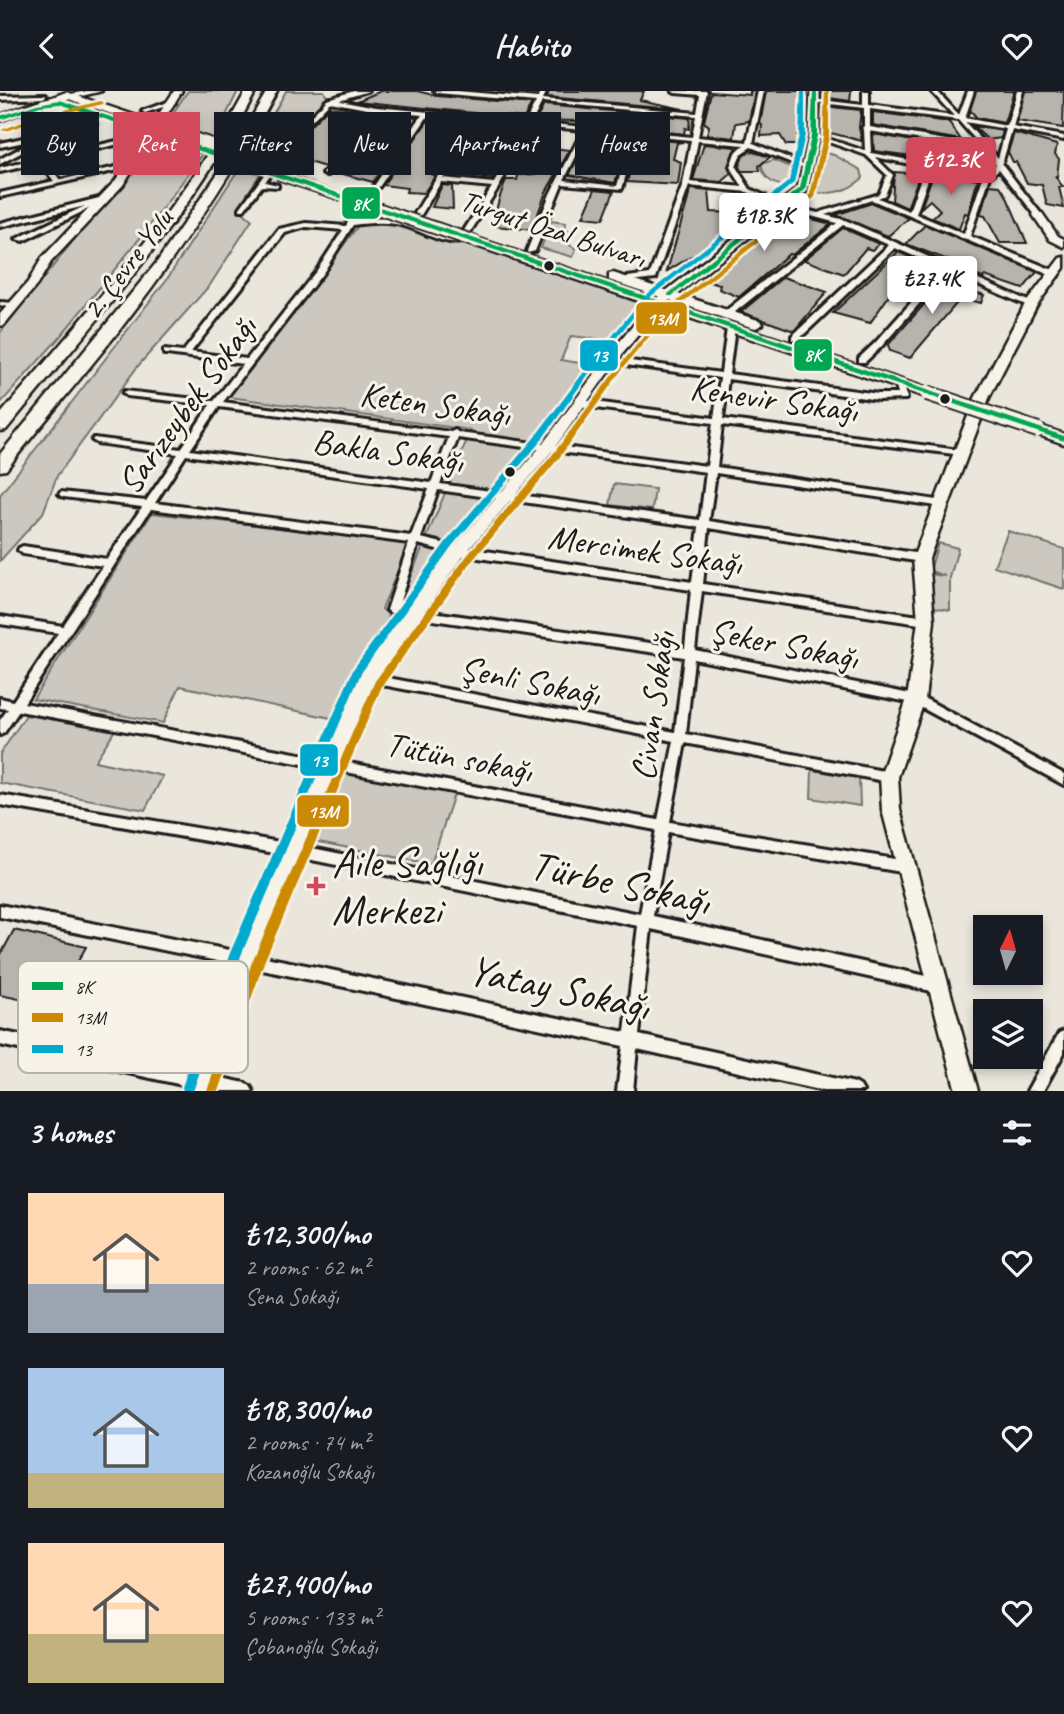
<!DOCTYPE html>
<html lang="en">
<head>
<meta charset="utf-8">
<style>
	body { margin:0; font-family:Caveat,sans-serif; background:#20242c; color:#f1f3f6; height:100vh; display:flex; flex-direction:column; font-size:26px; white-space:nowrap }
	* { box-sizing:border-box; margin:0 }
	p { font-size:23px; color:#9ea1a6 }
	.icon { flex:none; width:38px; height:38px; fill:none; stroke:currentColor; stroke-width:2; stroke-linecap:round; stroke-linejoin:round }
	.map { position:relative; height:1000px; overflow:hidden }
	.details { display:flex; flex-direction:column; background:#171b24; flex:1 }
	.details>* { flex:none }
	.hud { position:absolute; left:21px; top:21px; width:700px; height:63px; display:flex; gap:14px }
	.needle { width:46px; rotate:5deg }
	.buttons { position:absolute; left:973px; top:824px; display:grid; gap:14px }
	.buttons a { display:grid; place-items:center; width:70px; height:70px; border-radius:0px; background:#171b24; box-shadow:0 4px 10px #0003; font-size:35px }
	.price { position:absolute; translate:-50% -60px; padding:0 16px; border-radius:7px; background:#fff; color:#222; font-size:23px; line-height:46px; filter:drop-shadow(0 2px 4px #0008) }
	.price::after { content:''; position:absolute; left:50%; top:42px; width:21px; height:16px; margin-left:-10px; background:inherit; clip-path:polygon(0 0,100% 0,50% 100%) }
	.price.selected { background:#d1495b; color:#fff }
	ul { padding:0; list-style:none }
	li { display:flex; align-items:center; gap:21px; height:175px; padding:0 28px }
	li span { display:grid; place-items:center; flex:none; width:196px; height:140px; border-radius:0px; color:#555 }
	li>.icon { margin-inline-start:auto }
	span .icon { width:84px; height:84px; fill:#fffc; stroke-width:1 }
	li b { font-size:30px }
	h2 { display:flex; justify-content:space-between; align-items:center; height:84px; padding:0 28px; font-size:30px }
	.tag { padding:0 24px; border-radius:0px; background:#171b24; box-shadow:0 4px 10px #0003; font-size:24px; line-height:63px }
	.tag.selected { background:#d1495b; color:#fff }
	header { display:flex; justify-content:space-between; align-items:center; height:91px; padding:0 28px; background:#171b24; font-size:32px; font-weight:800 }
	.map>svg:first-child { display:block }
	.green { fill:#ccc8c0; stroke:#74726e; stroke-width:2 }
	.building { fill:#b6b4ac; stroke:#1c1c1c; stroke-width:2 }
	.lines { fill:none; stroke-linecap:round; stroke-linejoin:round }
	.street-casing { stroke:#1c1c1c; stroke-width:6 }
	.secondary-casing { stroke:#1c1c1c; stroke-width:5 }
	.primary-casing { stroke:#1c1c1c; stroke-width:5 }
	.highway-casing { stroke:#1c1c1c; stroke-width:5 }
	.street { fill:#f7f3e8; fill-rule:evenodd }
	.secondary { fill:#f7f3e8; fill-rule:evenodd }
	.primary { fill:#f7f3e8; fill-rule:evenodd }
	.highway { fill:#f7f3e8; fill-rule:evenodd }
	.primary-bridge-far1-casing { stroke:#1c1c1c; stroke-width:15; stroke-linecap:butt }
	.primary-bridge-casing { stroke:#1c1c1c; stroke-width:18; stroke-linecap:butt }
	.primary-bridge-far1 { stroke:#f7f3e8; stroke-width:11 }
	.primary-bridge { stroke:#f7f3e8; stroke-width:14 }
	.bus-1-casing { stroke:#f7f3e8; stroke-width:5 }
	.bus-2-casing { stroke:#f7f3e8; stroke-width:5 }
	.bus-3-casing { stroke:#f7f3e8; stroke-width:5 }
	.bus-1 { fill:#00a651; fill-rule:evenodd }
	.bus-2 { fill:#cb8a06; fill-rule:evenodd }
	.bus-3 { fill:#00a9ce; fill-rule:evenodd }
	.bus-dot { fill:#1c1c1c; stroke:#f7f3e8; stroke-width:2.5 }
	.poi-dot { fill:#d1495b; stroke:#f7f3e8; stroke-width:2.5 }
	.labels { text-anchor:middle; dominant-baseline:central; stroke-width:6; stroke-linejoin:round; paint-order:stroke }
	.far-street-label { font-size:30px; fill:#1c1c1c; stroke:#f7f3e8 }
	.street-label { font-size:35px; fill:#1c1c1c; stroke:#f7f3e8 }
	.near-poi-label { font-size:42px; fill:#1c1c1c; stroke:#f7f3e8; text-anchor:start }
	.near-street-label { font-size:42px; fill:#1c1c1c; stroke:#f7f3e8 }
	.key { fill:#f7f3e8; stroke:#b5b2ab; stroke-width:2 }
	.key-label { font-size:19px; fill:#1c1c1c }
	.line-badge { stroke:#f7f3e8; stroke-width:2.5 }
	.badge-label { font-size:19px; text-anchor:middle; font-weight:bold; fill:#fff }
</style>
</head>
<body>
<header><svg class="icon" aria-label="back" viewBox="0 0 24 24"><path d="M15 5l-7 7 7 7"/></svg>Habito<svg class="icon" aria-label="heart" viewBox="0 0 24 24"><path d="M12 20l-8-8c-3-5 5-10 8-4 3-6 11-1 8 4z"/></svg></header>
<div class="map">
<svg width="1064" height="1000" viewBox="0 0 1064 1000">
	<rect width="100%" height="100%" fill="#eae6dc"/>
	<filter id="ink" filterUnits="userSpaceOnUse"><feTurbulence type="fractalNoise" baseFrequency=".0143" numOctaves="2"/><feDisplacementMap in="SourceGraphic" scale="14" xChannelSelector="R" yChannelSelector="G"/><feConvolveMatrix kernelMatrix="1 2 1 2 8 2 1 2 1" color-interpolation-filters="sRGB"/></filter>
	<g filter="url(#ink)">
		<g class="green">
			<polygon points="188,0 238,0 214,49 166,32"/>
			<polygon points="286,0 324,0 328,8 272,68 252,61"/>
			<polygon points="152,47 203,63 145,141 59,247 0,313 0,242 108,106"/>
			<path d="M822 61 834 64 861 79 863 87C848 100 835 103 816 102Z"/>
			<path d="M774 69 791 76 795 92 792 96C775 95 764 90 761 73Z"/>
			<polygon points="240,76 260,83 238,117 252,129 210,194 138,275 57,385 43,422 0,470 0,404 167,188"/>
			<polygon points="551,130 566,132 564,139 571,141 568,153 576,158 573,166 541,157"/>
			<polygon points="361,131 390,132 532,171 638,212 608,249 571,245 561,269 591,274 405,507 402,506 471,339 229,306"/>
			<polygon points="614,393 655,398 652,419 610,414"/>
			<polygon points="152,422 409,452 382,518 389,525 331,627 180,595 163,632 33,608"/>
			<polygon points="1008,440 1064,458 1064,498 994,475"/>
			<polygon points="938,452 958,457 950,487 950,519 928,515 929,483 945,485 930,480"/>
			<polygon points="26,624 115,639 95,670 163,685 145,719 0,692 0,663"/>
			<polygon points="335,678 454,703 431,773 308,749"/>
			<polygon points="812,679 859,687 860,715 811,707"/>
		</g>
		<g class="building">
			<polygon points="381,0 417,0 437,5 532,13 524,27 357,10"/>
			<polygon points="549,0 644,0 640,9 683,18 547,6"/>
			<polygon points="750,0 755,0 749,30 736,32 734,47 707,44 709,35 704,31 711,1 750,4"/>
			<polygon points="766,0 808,0 800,23 801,44 797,44 798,54 786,54 780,44 761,45 762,34 760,33"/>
			<polygon points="822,0 851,0 850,10 822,6"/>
			<polygon points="976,0 1014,0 1004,32 977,27 970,19"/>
			<polygon points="1025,0 1064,0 1063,37 1017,30"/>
			<polygon points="544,14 690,27 689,38 685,37 684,43 575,30 536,29"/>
			<polygon points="822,15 861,19 859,37 862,50 831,42 831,46 822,43"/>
			<polygon points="329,16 367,21 325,76 289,65 302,43"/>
			<polygon points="873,21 949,31 961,49 873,34"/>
			<polygon points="379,23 417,26 388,70 346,67"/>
			<polygon points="429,28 468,31 437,82 427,81 435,85 424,102 406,101 407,97 383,94"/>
			<polygon points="479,32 521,36 493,88 448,83"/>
			<polygon points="973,35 1003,40 1001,47 988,49"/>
			<polygon points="533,37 551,39 540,49 546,49 540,59 522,57"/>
			<polygon points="1014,42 1057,54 1055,63 1059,68 1057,86 1055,85 1063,96 1059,96 1064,117 1047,114 1042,94 1027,92 1016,71 1013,71 1008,61"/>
			<polygon points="591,43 628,46 615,92 569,84"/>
			<polygon points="873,43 966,59 975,78 934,71 934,68 874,60"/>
			<polygon points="639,47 683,51 677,52 673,68 681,71 678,94 627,91"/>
			<polygon points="704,53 736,56 728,75 731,83 722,91 693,89"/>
			<polygon points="544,56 570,59 546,101 532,139 495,135 500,121 496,120 499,108 506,89 517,89 518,84 535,83"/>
			<polygon points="750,60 770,66 759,75 760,80 741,80 739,76 743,65"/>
			<polygon points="339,75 381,79 373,91 336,81"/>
			<polygon points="934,80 978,88 968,123 965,122 959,138 932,127 940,119 930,109 921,117"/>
			<polygon points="894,81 920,83 907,117 892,110"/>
			<polygon points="442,94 452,95 453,118 432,116"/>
			<polygon points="990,94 1000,95 1006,104 1027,152 1000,152 985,125 980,124"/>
			<polygon points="595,98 614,100 603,128 583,126"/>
			<polygon points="691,98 709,100 711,121 738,122 737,132 724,131 727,144 667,180"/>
			<polygon points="872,112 909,127 888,145 835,124"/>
			<polygon points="785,121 831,133 792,164 789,163 739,206 719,198 720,194 700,188"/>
			<polygon points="925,134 1037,181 1023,198 985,185 982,187 958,176 961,174 906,153"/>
			<polygon points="843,137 879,153 872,159 866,157 844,183 804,169"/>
			<polygon points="898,161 922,171 897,193 870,232 833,222"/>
			<polygon points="950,184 972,193 965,198 984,204 981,212 961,207 910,267 890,260 888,254"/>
			<polygon points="783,186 827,201 794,240 741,221"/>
			<polygon points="14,839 86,856 53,915 0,904 0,865"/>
		</g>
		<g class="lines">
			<g class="street-casing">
				<g id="street">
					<path d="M434 0H457L538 7 541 0H547L543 8 697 22 700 4 675 2 672 0H707L698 46 747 51 758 0H764L753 52 810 76 805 77 751 56 741 63 736 76 750 98 785 114 818 122 879 103 887 84 866 64 811 45 816 44 865 60 864 39 862 37 864 35V17L814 11 812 10V8L863 14V0H869V14L954 25 931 0H937L959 24 968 0H974L965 27 1007 35 1017 0H1023L1013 36 1064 45V49L1012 39 1002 73 1042 124 1036 125 999 78 990 86 970 145 1058 181V185H1052L872 109 825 124 845 129 1035 213 1034 215H1028L948 180 881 256 865 271H859V267L875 252 942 177 895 157 798 249H792V245L889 154 843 134 730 225H724V221L837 132 781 117 747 101 689 95 656 187 620 191V187L650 183 683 93 691 49 637 44 622 98 562 93 535 160 528 162 527 160 550 103 583 39 531 34 500 94 464 151C442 154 424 141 404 135 388 130 370 132 353 134L323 182 223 311 451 341 455 339 459 342 707 375 713 332 580 315 576 312 580 309 714 327 720 287 611 272 608 271V267L721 282 727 237 731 235 735 237 729 283 879 303H898L896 294 900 291 903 292 907 306 906 308 879 309 728 288 723 328 959 359 962 360 964 362 962 364 722 334 717 376 943 410 948 413 946 415 943 416 716 382 709 430 921 463 925 464 926 467 925 470 921 471 709 437 703 493 926 526 930 527 931 530 930 533 926 534 702 500 695 559 920 605 1064 683V694L913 612 694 568 686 643 889 681 893 682 895 686 893 690 889 691 685 652 670 731 907 770 912 772 914 776 912 780 907 782 668 741 653 825 936 887 941 889 943 894 941 899 936 901 651 838 639 944 855 992 860 995 863 1000H823L637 958 633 1000H617L623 955 321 891 0 826V814L321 877 625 941 638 835 292 765 0 714V704L292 753 640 823 656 739 19 620 4 642 0 644V629L8 618 0 617V607L13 610 58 542 0 533V525L63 535 103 475 23 463 18 459 19 457 23 455 107 468 142 416 64 406 61 405 59 403 61 401 146 410 178 363 97 352 92 349 94 347 181 358 210 314 127 305 123 302 124 300 214 310 243 273 167 263H164V259L183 261 279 138 306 132 346 135 348 130C369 127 389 126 409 132L472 29 428 25 379 96 377 97 374 95 386 77 338 72 328 84 323 83 372 19 330 11 298 44 265 91 278 94V96L262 95 244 119H240V117L294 42 329 7 376 16 526 30 536 11 437 2ZM542 11 696 25 692 46 591 36 588 34 585 36 532 31ZM870 18 958 29 981 55 870 36ZM378 20 422 24 389 73 341 69ZM478 29 525 34 494 92 443 87ZM965 31 1006 38 998 67ZM589 40 631 44 617 95 564 89ZM870 40 985 60 996 73 986 83 871 62ZM698 50 744 54 735 62 730 76 743 96 690 91ZM875 66 925 76 909 120 878 107 885 104 893 84ZM932 77 983 86 964 143 916 123ZM441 91 492 96 459 147 441 144 415 134ZM306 136 343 139 317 179 247 268 191 261 285 142ZM219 316 449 346 431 392 190 359ZM458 347 706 381 700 429 440 393ZM186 364 429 398 411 445 155 412ZM438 399 699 436 692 491 459 456 421 447ZM151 418 409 452 387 519 392 523 684 566 675 641 367 583 363 584 361 587 363 590 367 591 674 650 658 729 24 612ZM418 453 459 464 691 499 685 557 398 516Z"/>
					<polygon points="45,4 46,5 43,7 0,9 0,5"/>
					<polygon points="173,9 175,10 175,12 145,22 142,20"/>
					<polygon points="39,12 42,14 39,43 93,31 96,33 37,47 30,57 0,73 0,68 19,58 30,50 0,56 0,52 32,45 36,14"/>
					<polygon points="147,43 150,45 149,46 46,70 60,89 133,72 136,74 135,75 0,106 0,102 54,90 40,72 0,81 0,77"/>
					<polygon points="107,105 110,107 109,108 94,112 94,115 23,150 16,148 85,115 0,136 0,132"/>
					<polygon points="0,211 15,212 19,214 15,216 0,215"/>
					<polygon points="0,940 245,992 250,995 253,1000 210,1000 0,954"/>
					<polygon points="1064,940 1064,962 1043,1000 1027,1000 1059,942"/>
				</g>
			</g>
			<g class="secondary-casing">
				<g id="secondary">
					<polygon points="87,0 102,0 37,16 0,30 0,24 43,8"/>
					<polygon points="174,0 182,0 123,94 51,171 37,194 4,234 0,235 0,223 28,191 42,167 115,90"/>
					<polygon points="354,0 369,0 329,12 324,9"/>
					<polygon points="811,0 819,0 819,45 807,100 661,216 615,272 552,360 464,464 374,589 257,867 211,1000 189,1000 237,867 361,582 454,456 542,354 607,266 653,210 798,97 809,45"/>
					<polygon points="1034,122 1042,122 1058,145 1064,148 1064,156 1050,149 1033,124"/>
					<polygon points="1064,166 1064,177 1037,214 989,307 929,467 934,530 925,608 898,686 900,719 978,1000 956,1000 882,719 880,686 907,608 918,530 913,467 975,307 1025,213 1060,167"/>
				</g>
			</g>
			<g class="primary-casing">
				<g id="primary">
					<polygon points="66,1 143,27 144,29 135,31 66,7 52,11 47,8"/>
					<polygon points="278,84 286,84 361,110 351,112 278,88"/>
					<polygon points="477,147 932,299 934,302 932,305 922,305 473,154 473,148"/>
					<polygon points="613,182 761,230 763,233 756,237 751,236 609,189 609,183"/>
					<polygon points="1038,334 1064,343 1064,353 1033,342 1030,339"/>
				</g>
			</g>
			<g class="highway-casing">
				<g id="highway">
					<path d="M246 0H256C191 125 95 230 6 339L0 340V324C87 221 181 120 246 0Z"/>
					<path d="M267 0H277C231 86 177 165 118 241 81 288 42 332 6 379L0 380V363L157 171 225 72Z"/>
				</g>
			</g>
			<use href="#street" class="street"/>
			<use href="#secondary" class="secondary"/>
			<use href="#primary" class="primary"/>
			<use href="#highway" class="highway"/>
			<g class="primary-bridge-far1-casing">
				<g id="primary-bridge-far1">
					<polyline points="139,29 293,81"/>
					<polyline points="355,110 477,151"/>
				</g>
			</g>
			<g class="primary-bridge-casing">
				<polyline id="primary-bridge" points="927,302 1038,339"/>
			</g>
			<use href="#primary-bridge-far1" class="primary-bridge-far1"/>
			<use href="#primary-bridge" class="primary-bridge"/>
			<g class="bus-1-casing">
				<g id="bus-1">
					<polygon points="813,0 817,0 817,45 805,99 672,205 668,205 668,203 800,97 811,45"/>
					<polygon points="60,9 1064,345 1064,350 60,13 40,15 0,29 0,25 37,13"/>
				</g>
			</g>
			<g class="bus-2-casing">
				<g id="bus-2">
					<polygon points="825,0 829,0 829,46 815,106 668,223 623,277 559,367 472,470 382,595 264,871 219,1000 207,1000 252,871 375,590 466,466 553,363 619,275 664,221 810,104 823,46"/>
					<polygon points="101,10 104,12 103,13 44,27 6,40 1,39 40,25"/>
				</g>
			</g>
			<g class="bus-3-casing">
				<polygon id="bus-3" points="801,0 805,0 805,44 794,92 650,206 603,263 540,351 452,455 361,582 242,862 193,1000 183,1000 182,996 230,862 354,577 446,451 534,347 599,261 646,204 789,90 799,44"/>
			</g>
			<use href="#bus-1" class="bus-1"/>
			<use href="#bus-2" class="bus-2"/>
			<use href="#bus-3" class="bus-3"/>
		</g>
	</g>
	<g class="bus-dot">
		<circle cx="549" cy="175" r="6"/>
		<circle cx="945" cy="308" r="6"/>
		<circle cx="510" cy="381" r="6"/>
	</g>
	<path class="poi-dot" d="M312.5 784.5h7v7h7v7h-7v7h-7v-7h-7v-7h7z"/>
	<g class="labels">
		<g class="far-street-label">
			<text transform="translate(553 138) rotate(18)">Turgut Özal Bulvarı</text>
			<text transform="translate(127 173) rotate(-53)">2. Çevre Yolu</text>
		</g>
		<g class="street-label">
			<text transform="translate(774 308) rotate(8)">Kenevir Sokağı</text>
			<text transform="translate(435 313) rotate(8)">Keten Sokağı</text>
			<text transform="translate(187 314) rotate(-54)">Sarızeybek Sokağı</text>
			<text transform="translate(388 360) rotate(8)">Bakla Sokağı</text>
			<text transform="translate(645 459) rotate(8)">Mercimek Sokağı</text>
			<text transform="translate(784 553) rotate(11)">Şeker Sokağı</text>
			<text transform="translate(530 590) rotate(11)">Şenli Sokağı</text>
			<text transform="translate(653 615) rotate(-82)">Civan Sokağı</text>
			<text transform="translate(459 666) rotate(11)">Tütün sokağı</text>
		</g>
		<g class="near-poi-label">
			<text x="332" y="771">Aile Sağlığı<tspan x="332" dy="48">Merkezi</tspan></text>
		</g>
		<g class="near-street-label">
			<text transform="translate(620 792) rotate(12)">Türbe Sokağı</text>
			<text transform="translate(559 897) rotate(12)">Yatay Sokağı</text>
		</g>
	</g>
	<rect x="18" y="870" width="230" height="112" rx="10" class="key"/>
	<rect x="32" y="891" width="31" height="8" fill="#00a651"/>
	<rect x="32" y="922" width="31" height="9" fill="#cb8a06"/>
	<rect x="32" y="954" width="31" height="8" fill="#00a9ce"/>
	<g class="key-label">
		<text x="75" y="902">8K</text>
		<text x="75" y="933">13M</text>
		<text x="75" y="965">13</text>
	</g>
	<g class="line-badge">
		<rect x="341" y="95" width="40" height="34" rx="7" fill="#00a651"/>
		<rect x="635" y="210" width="53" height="34" rx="7" fill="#cb8a06"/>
		<rect x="793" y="247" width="40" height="34" rx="7" fill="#00a651"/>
		<rect x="579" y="248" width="40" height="33" rx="7" fill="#00a9ce"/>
		<rect x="299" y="652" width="40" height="34" rx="7" fill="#00a9ce"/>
		<rect x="296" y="703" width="54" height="34" rx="7" fill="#cb8a06"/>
	</g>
	<g class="badge-label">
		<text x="361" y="119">8K</text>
		<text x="662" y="234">13M</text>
		<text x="813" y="270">8K</text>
		<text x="599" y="271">13</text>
		<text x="319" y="676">13</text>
		<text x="323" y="727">13M</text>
	</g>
</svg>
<div class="buttons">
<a><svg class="needle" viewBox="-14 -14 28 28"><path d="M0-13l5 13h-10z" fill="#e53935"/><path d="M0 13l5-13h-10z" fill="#9ea1a6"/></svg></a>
<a><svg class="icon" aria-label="layers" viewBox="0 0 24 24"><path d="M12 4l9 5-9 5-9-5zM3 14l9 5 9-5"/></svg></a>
</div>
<b class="price selected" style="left:951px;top:106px">₺12.3K</b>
<b class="price" style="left:764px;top:162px">₺18.3K</b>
<b class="price" style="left:932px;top:225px">₺27.4K</b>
<div class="hud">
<a class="tag">Buy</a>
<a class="tag selected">Rent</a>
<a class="tag">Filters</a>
<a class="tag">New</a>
<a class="tag">Apartment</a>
<a class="tag">House</a>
</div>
</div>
<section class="details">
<h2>3 homes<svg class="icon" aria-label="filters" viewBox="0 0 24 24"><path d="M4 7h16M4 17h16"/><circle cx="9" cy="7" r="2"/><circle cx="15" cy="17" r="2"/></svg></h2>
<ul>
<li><span style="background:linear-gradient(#ffd9b3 65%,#9aa5b1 0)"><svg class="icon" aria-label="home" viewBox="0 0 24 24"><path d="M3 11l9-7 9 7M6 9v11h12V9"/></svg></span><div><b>₺12,300/mo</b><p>2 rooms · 62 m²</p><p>Sena Sokağı</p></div><svg class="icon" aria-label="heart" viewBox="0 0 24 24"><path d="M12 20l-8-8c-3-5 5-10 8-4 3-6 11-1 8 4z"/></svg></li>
<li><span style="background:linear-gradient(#a9c7e8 75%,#c2b280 0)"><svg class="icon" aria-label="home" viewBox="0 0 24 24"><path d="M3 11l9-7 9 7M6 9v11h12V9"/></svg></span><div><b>₺18,300/mo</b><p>2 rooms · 74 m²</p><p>Kozanoğlu Sokağı</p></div><svg class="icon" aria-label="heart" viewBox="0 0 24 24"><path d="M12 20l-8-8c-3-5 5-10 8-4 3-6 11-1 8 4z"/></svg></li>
<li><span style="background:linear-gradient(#ffd9b3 65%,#c2b280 0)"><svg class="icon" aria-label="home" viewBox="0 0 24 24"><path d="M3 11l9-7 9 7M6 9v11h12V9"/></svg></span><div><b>₺27,400/mo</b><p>5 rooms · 133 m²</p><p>Çobanoğlu Sokağı</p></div><svg class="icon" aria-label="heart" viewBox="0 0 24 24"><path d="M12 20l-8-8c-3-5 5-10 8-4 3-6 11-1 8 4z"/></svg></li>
</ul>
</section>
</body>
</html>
